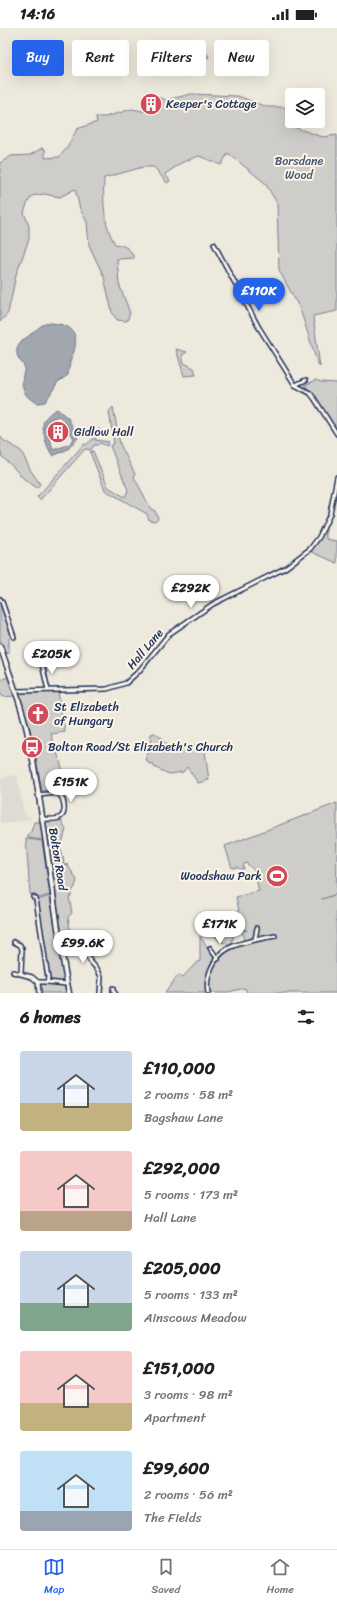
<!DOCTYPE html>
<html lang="en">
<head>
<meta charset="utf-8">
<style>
	body { margin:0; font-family:Sriracha,sans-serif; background:#f6f6f6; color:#202124; height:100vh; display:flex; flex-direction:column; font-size:15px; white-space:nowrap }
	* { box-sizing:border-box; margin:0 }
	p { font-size:13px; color:#757577 }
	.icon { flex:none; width:22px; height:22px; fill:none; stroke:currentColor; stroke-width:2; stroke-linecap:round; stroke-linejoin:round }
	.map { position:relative; height:965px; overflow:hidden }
	.panel { display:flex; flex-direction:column; background:#fff; flex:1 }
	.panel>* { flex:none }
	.hud { position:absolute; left:12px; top:12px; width:313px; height:36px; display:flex; gap:8px }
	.fabs { position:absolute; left:285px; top:60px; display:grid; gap:8px }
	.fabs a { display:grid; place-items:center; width:40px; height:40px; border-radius:4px; background:#fff; box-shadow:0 4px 16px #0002; font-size:20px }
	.price { position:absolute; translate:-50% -34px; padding:0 9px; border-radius:14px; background:#fff; color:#222; font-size:13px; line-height:26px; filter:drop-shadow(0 1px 2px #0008) }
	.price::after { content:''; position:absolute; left:50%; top:24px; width:12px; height:9px; margin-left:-6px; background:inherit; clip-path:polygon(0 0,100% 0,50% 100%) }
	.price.active { background:#2563eb; color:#fff }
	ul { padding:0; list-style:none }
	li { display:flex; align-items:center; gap:12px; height:100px; padding:0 20px }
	li span { display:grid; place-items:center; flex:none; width:112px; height:80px; border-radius:4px; color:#555 }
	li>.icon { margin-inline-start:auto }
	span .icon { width:48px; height:48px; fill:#fffc; stroke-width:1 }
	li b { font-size:17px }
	h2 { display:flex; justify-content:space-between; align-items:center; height:48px; padding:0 20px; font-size:17px }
	.pill { padding:0 14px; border-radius:4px; background:#fff; box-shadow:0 4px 16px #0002; font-size:14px; line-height:36px }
	.pill.active { background:#2563eb; color:#fff }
	.status { display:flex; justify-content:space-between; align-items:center; height:28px; padding:0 20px; background:#fff; direction:ltr }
	.status svg { height:11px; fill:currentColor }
	.tab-bar { display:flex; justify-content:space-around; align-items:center; height:56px; border-top:1px solid #e0e0e0; background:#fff; font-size:11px; color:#757577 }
	.tab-bar a { display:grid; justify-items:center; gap:2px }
	.tab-bar .active { color:#2563eb }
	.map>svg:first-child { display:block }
	.built { fill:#dedbd4 }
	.green { fill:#cfcdca; stroke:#757e94 }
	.water { fill:#a2a7af; stroke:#6c778f; fill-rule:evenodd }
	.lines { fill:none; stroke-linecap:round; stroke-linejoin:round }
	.stream { stroke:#6c778f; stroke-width:1 }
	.minor-casing { stroke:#1b2f5e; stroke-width:6 }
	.major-casing { stroke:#1b2f5e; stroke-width:7 }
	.minor { stroke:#fcf5e5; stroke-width:3 }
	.major { stroke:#fcf5e5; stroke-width:4 }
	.labels { text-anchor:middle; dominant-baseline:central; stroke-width:4; stroke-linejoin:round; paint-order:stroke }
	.poi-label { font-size:12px; fill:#1b2f5e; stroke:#fcf5e5; text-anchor:start }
	.park-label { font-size:12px; fill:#485679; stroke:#fcf5e5 }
	.street-label { font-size:12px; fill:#1b2f5e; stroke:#fcf5e5 }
</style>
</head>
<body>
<div class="status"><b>14:16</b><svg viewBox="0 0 49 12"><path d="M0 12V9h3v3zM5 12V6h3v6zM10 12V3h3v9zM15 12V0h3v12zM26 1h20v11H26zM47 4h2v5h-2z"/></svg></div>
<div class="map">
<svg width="337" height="965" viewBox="0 0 337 965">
	<rect width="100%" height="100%" fill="#eee9dd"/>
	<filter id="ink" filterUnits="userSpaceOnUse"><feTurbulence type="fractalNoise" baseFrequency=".025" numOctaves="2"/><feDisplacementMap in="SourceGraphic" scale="8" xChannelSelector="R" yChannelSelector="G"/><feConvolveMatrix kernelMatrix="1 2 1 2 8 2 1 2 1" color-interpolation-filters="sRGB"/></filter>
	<g filter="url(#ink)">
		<polygon class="built" points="17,747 24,785 28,789 30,788 31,791 4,796 0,794 0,750"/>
		<g class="green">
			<polygon points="204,21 209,29 193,37 187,31"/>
			<path d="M191 66 238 68 267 79H283L292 82V91L290 93 293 99 323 109 337 107V283L313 288 320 339 318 337 300 281 279 242 277 175 265 155 228 125 221 137 199 128 183 134 165 146 170 153 167 155 154 139H143L104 150C103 172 103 196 115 216 126 218 130 220 134 230L117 231 119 256 130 285 127 293 117 292 112 284 104 249 89 217 87 194 80 181 75 161 60 169 44 166 32 168 27 176 24 185 29 198V211L16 247 8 285 0 294V135L11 128 30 127 42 120 45 121V130L59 129 67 120 77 101 97 94 96 89H105L132 81 148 84 156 80 158 74 157 69 166 72Z"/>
			<polygon points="176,321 187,324 182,327 184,335 194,340 196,347 184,348"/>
			<polygon points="316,352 321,354 337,355 337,404 305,357"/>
			<polygon points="113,379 120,416 135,446 134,449 151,481 155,483 158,490 155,493 149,492 147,486 105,462 90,424 93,423 108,459 125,469 128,462 110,418 114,415 109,384"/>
			<polygon points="98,401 101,402 95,412 109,414 107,418 100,415 97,417 94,417 91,422 85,421 40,472 37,469 84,416 86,417 93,411"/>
			<polygon points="0,408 3,412 21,423 31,443 40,456 37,460 23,450 12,438 2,429 0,422"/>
			<polygon points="326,498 326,511 337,513 337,535 310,523 319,512"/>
			<polygon points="0,575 12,607 9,611 9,625 5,626 0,611"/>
			<polygon points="8,649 14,668 3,669 0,664 0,652"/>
			<polygon points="58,664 65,704 51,706 65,749 63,760 42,763 32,708 19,665"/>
			<polygon points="155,705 160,709 175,726 171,720 204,717 209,752 198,755 187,739 183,744 169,746 154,739 153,735 149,736 146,731 150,717 151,706"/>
			<polygon points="337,775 336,965 247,965 245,960 224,965 165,965 178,947 182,950 197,934 200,933 200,908 214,931 210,937 214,940 212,938 229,920 255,912 254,909 252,912 244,913 242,903 247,902 243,902 236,869 259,863 254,842 246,835 243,837 244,841 240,841 237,839 232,840 225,818"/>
			<polygon points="61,792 66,801 63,812 60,817 62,827 51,829 45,793"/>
			<polygon points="34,794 40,794 43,812 28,810 28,807 31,804"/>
			<polygon points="26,811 42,813 50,867 39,870 30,866"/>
			<polygon points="63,829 64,837 67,836 77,852 75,859 71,865 71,868 69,869 72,885 68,889 71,908 62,909 51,832"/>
			<polygon points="50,868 65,954 49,952 38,872"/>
			<polygon points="213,887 220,893 224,892 229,894 232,892 234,894 233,911 231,914 233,916 229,918 226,915 220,914 215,908 217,904 221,903 219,901 211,901 210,891"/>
			<polygon points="42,955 65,957 67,965 40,965 41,956"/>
		</g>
		<g class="water">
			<path d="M50 295C66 296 78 300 75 319 74 324 72 329 70 334 69 338 69 343 68 347L58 354 45 374 37 375C22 368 19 356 25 340 23 335 18 332 17 326 15 315 24 312 31 306 38 301 40 296 50 295Z"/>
			<path d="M57 381 68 390 78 410 68 421 53 428C47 421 43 406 43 397 43 390 52 383 57 381ZM59 388 66 395 74 411 68 417 53 422 47 399 50 391Z"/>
		</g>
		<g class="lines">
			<polyline class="stream" points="322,871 337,866"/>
			<g class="minor-casing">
				<g id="minor">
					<polyline points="214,216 258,298 295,357 310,365 314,370 337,406"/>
					<polyline points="295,357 306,352"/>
					<polyline points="0,571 2,574 14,609"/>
					<polyline points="42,636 48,662"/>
					<polyline points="16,663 107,661 126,655 139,643 169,606 213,576 285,540 310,521 319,509 330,486 337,449"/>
					<path d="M39 767 57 765C64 768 68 786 59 790 54 792 47 791 42 791"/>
					<polyline points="33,869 36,871 48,950 47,954 38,954 39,965"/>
					<polyline points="60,911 73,910 82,917 90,933 98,942 101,949 100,965"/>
					<polyline points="255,912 257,900"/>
					<polyline points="14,914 20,917 22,921 21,945"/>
					<polyline points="210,920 218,931"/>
					<polyline points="86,923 94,919"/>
					<polyline points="13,944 32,949 38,954"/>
					<polyline points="47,954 67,956"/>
					<polyline points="113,960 113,963 115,965"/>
					<path d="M208 965C205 948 214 928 229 920 243 913 260 911 275 908"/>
				</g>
			</g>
			<g class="major-casing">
				<path id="major" d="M0 618C10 648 22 677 28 707 46 792 52 880 69 965"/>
			</g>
			<use href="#minor" class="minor"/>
			<use href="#major" class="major"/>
		</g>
	</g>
	<defs>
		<g id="building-disc" transform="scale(1.15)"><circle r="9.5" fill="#d1495b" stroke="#fcf5e5"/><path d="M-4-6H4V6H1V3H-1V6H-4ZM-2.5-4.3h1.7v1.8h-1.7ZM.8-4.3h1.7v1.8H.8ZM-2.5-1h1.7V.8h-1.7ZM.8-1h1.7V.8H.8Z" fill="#fff"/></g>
		<g id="church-disc" transform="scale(1.15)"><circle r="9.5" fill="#d1495b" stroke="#fcf5e5"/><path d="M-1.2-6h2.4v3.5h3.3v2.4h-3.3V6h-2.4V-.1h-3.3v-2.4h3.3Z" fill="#fff"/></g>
		<g id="bus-disc" transform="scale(1.15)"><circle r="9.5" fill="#d1495b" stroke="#fcf5e5"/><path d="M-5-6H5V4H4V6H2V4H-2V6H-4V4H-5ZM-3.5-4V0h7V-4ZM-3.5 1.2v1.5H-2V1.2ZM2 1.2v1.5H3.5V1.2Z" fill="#fff"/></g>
		<g id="stadium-disc" transform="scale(1.15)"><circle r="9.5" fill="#d1495b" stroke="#fcf5e5"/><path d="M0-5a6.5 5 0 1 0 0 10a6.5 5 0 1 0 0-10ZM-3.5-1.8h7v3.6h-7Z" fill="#fff"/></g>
	</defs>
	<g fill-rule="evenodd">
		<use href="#building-disc" x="151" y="76"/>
		<use href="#building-disc" x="58" y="404"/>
		<use href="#church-disc" x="38" y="686"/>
		<use href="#bus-disc" x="32" y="719"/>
		<use href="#stadium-disc" x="277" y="848"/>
	</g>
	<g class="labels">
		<g class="poi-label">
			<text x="166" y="76">Keeper's Cottage</text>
			<text x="74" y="404">Gidlow Hall</text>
			<text x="54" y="679">St Elizabeth<tspan x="54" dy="14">of Hungary</tspan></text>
			<text x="48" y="719">Bolton Road/St Elizabeth's Church</text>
			<text x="262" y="848" text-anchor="end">Woodshaw Park</text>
		</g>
		<g class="park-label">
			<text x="299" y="133">Borsdane<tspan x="299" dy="14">Wood</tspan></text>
		</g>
		<g class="street-label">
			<text transform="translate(145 621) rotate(-50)">Hall Lane</text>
			<text transform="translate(58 831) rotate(81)">Bolton Road</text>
		</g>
	</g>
</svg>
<div class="fabs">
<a><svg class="icon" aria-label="layers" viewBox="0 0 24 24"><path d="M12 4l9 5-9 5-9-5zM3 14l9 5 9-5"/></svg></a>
</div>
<b class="price active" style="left:259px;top:284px">£110K</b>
<b class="price" style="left:191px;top:581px">£292K</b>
<b class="price" style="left:52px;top:647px">£205K</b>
<b class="price" style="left:71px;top:775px">£151K</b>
<b class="price" style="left:220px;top:917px">£171K</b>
<b class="price" style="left:83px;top:936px">£99.6K</b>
<div class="hud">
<a class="pill active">Buy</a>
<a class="pill">Rent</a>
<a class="pill">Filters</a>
<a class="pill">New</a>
</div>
</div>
<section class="panel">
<h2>6 homes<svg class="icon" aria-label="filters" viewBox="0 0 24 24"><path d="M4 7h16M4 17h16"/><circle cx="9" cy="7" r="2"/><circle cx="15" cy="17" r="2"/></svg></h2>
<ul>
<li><span style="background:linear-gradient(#c9d6e8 65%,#c2b280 0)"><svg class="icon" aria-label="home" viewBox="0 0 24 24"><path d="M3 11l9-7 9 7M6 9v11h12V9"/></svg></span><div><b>£110,000</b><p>2 rooms · 58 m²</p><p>Bagshaw Lane</p></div></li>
<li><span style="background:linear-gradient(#f6c9c9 75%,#b9a48a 0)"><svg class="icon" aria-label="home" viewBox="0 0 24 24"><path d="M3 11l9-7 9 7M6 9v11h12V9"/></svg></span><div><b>£292,000</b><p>5 rooms · 173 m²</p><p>Hall Lane</p></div></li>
<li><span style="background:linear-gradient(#c9d6e8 65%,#7fa58c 0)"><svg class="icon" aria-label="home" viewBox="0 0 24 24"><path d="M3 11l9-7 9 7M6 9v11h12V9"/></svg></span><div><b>£205,000</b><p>5 rooms · 133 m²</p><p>Ainscows Meadow</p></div></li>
<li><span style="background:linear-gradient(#f6c9c9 65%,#c2b280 0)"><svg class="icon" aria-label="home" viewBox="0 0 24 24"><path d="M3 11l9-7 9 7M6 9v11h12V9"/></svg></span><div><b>£151,000</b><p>3 rooms · 98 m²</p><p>Apartment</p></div></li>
<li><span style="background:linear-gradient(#bfe0f5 75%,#9aa5b1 0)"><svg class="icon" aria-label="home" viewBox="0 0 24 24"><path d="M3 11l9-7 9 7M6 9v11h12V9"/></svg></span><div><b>£99,600</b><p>2 rooms · 56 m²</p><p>The Fields</p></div></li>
</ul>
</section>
<nav class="tab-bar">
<a class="active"><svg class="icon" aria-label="map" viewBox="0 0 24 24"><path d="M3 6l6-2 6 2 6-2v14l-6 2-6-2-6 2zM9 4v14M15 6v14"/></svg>Map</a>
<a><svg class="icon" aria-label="saved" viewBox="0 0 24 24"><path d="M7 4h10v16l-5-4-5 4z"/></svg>Saved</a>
<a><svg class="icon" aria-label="home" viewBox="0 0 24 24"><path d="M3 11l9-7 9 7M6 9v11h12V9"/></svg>Home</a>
</nav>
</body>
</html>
